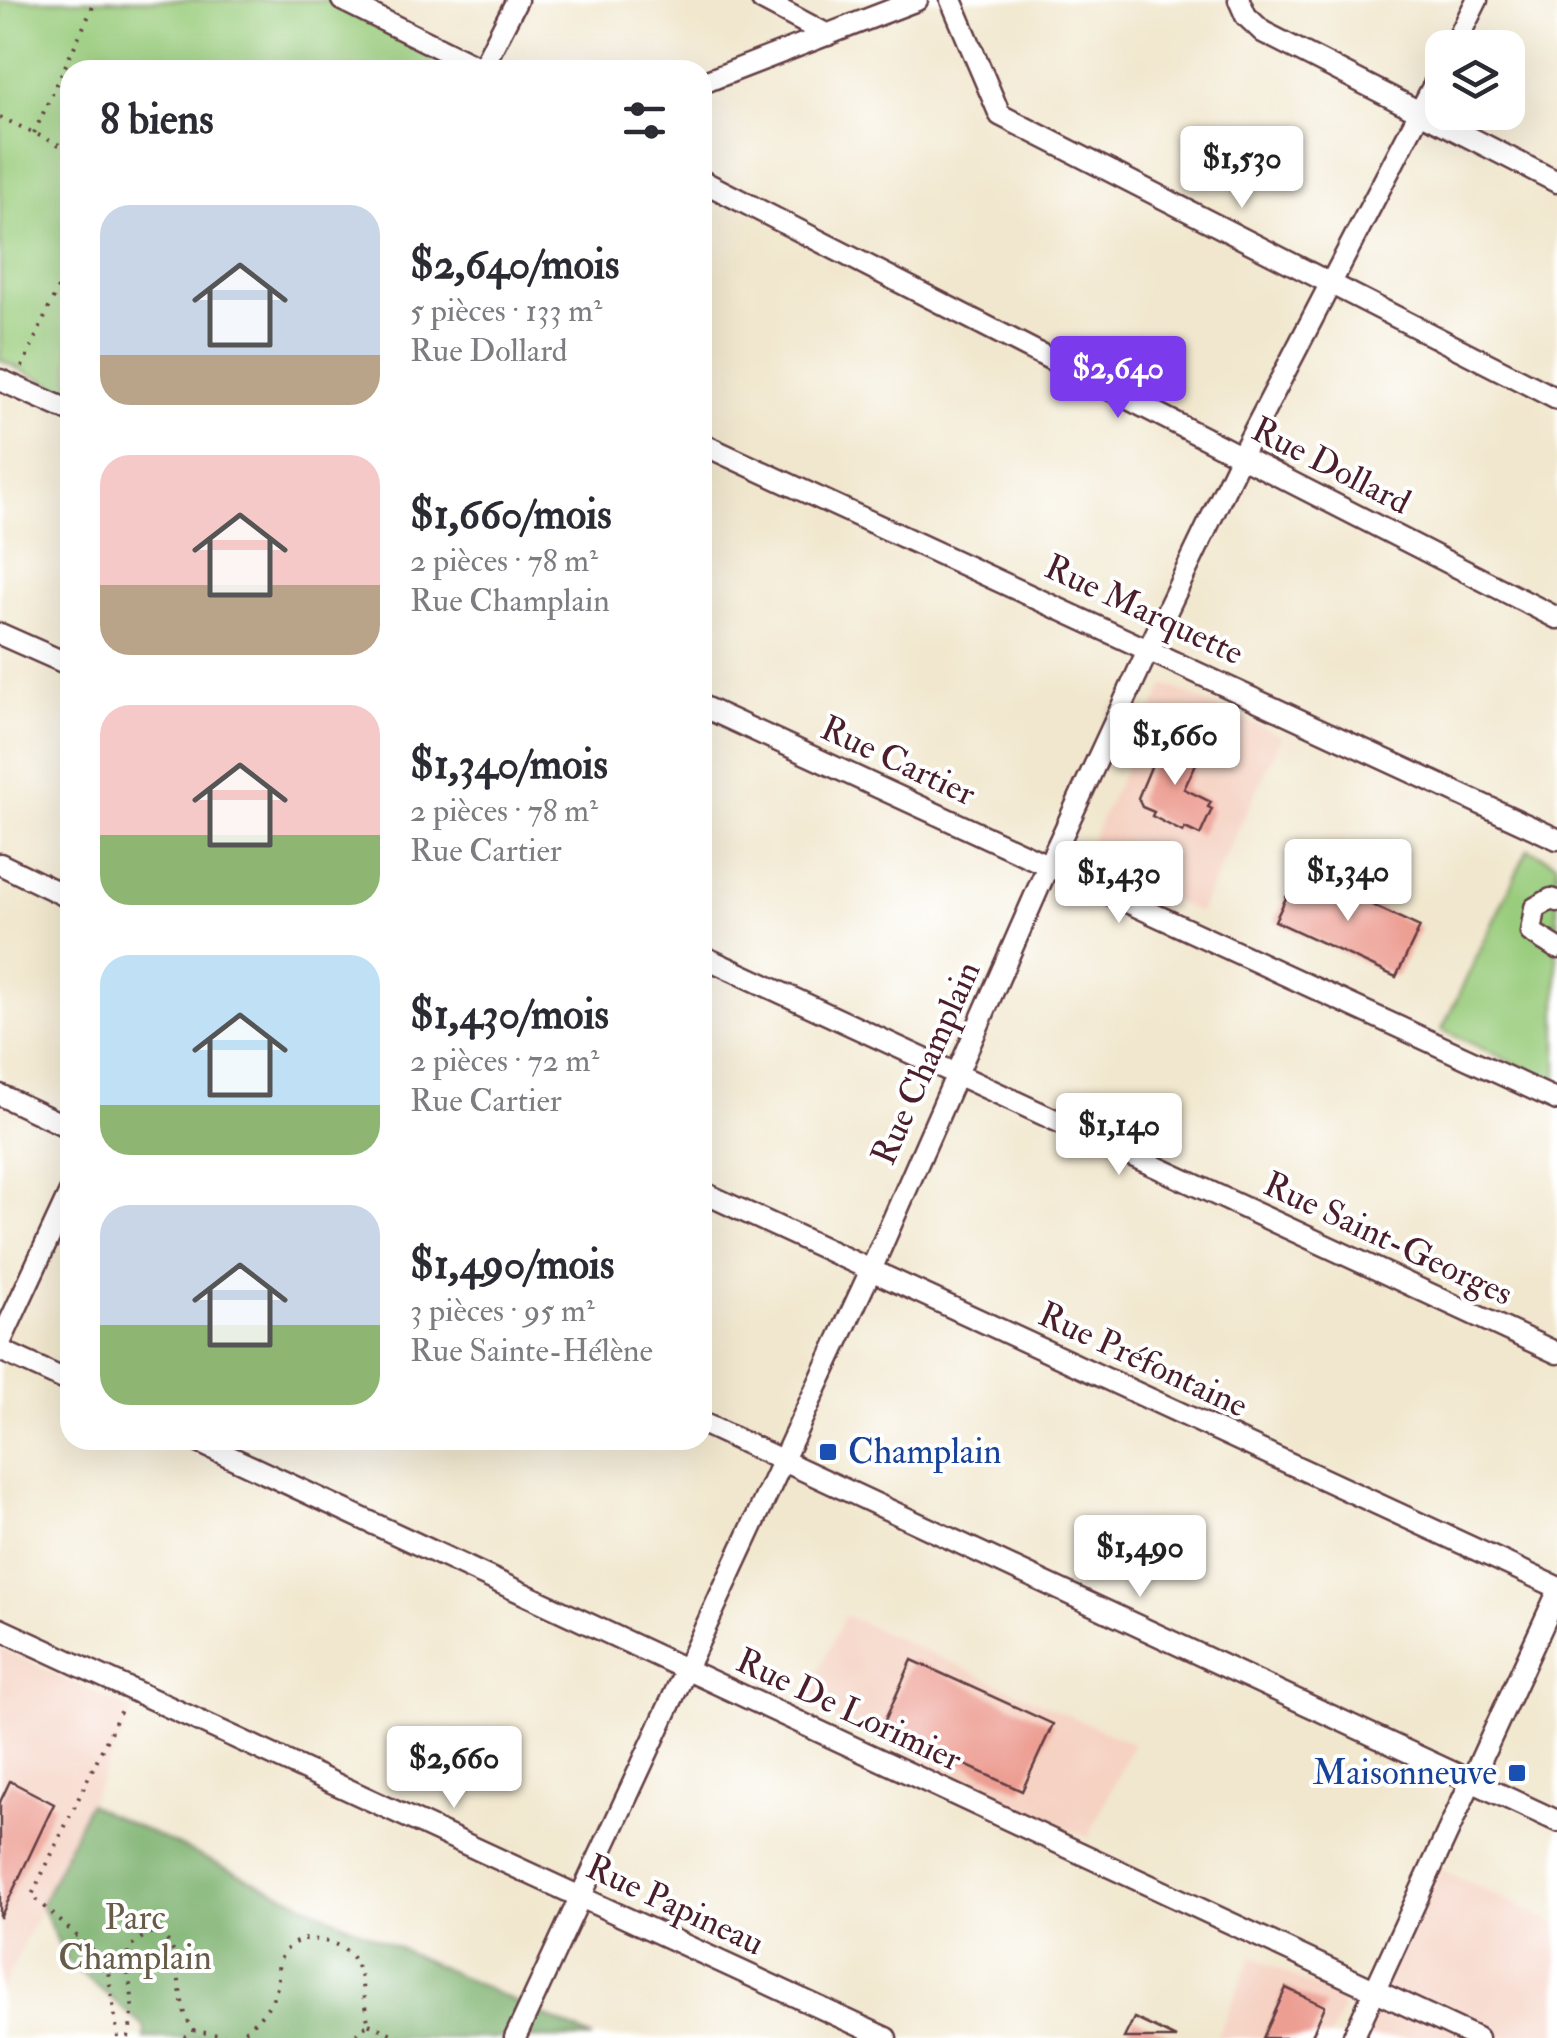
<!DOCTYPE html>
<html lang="fr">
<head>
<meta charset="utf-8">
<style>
	body { margin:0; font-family:"IM FELL Double Pica",serif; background:#f2f2f3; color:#2b2b33; height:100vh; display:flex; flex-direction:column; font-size:38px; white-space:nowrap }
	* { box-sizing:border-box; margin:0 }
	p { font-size:32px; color:#7c7c81 }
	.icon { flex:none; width:55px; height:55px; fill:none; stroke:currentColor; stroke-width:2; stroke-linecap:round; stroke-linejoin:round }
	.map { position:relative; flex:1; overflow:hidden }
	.details { position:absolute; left:60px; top:60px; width:652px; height:1390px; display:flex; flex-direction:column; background:#fff; border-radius:30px; box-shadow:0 10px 40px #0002 }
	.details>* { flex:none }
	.controls { position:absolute; left:1425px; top:30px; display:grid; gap:20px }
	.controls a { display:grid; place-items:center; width:100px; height:100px; border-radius:20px; background:#fff; box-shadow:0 10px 40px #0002; font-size:50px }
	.price { position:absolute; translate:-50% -85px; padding:0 22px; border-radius:10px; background:#fff; color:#222; font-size:32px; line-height:65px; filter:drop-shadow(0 2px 5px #0008) }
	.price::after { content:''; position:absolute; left:50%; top:60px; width:30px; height:22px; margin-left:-15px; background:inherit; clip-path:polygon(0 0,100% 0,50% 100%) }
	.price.current { background:#7c3aed; color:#fff }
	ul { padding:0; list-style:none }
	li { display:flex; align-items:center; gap:30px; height:250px; padding:0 40px }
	li span { display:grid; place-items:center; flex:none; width:280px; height:200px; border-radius:30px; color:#555 }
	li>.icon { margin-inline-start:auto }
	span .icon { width:120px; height:120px; fill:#fffc; stroke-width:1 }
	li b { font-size:42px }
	h2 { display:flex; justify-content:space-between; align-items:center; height:120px; padding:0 40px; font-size:42px }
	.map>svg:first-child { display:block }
	.built { fill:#f5d2c2 }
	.green { fill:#99cc7c; stroke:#727654; stroke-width:2.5 }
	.forest { fill:#7ab06c; stroke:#62684c; stroke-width:2.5 }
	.building { fill:#ed9e93 }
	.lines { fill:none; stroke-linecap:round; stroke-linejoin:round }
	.minor-casing { stroke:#633d43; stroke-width:25 }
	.path { stroke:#633d43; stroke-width:4; stroke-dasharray:2.5 8; stroke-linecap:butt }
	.minor { stroke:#fff; stroke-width:20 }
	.transit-dot { fill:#1a4fb4; stroke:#fff; stroke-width:4 }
	.labels { text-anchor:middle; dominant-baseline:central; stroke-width:8; stroke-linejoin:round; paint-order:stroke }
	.street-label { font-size:35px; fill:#4a1f2b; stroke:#fff }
	.transit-label { font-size:35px; fill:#164399; stroke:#fff; text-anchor:start }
	.park-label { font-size:35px; fill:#665c47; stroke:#fff }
</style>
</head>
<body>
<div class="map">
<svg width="1557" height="2038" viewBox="0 0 1557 2038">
	<rect width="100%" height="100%" fill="#fff"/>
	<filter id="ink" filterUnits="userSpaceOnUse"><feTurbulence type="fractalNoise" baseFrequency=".01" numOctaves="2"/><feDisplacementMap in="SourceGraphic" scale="20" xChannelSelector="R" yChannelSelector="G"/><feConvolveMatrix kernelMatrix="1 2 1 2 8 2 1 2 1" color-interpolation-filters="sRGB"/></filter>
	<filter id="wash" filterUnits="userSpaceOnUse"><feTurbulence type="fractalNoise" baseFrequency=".0048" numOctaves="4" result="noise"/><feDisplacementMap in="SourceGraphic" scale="40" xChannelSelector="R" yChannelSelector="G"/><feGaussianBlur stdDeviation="2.25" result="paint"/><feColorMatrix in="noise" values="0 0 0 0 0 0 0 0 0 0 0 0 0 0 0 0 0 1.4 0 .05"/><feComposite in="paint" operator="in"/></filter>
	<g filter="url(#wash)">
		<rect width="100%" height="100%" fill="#f1e7ce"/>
		<g class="built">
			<polygon points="1164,686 1170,686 1282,736 1199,913 1085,859 1085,853"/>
			<polygon points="845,1615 1133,1744 1088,1838 803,1704"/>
			<polygon points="0,1648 133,1711 0,1994"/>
			<polygon points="1440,1869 1557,1924 1557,2038 1360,2038"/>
			<polygon points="1252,1956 1336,1997 1343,2008 1330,2038 1217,2038"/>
		</g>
		<g class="green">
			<polygon points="0,0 329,0 482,69 70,70 70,393 0,360"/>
			<polygon points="1528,849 1557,863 1557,1083 1442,1030"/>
		</g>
		<polygon class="forest" points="88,1804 593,2038 144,2038 145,2027 67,1961 41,1906"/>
		<g id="blocks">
			<g class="building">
				<polygon points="1169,736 1202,751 1184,789 1211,802 1208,807 1212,809 1200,835 1185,828 1183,832 1152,816 1154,812 1142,807 1138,798 1159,748 1162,750"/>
				<polygon points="1299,871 1420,927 1396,977 1275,921"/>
				<polygon points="912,1660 1053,1724 1022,1791 882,1727"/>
				<polygon points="10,1781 54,1804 0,1918 0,1802"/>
				<polygon points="1286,1988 1325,2006 1311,2038 1263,2038"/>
				<polygon points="1134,2018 1176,2038 1124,2038"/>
			</g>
		</g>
	</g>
	<g filter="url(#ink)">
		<use href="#blocks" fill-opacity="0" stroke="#633d43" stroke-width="2.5"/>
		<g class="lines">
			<g class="minor-casing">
				<g id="minor">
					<polyline points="342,0 484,70"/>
					<polyline points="762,0 828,35"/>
					<polyline points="951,0 1000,115 1557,399"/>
					<polyline points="1239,0 1246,16 1263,32 1557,182"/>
					<polyline points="1453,48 1477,0"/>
					<polyline points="481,70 517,0"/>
					<polyline points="702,83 917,0"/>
					<polyline points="702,181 1557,618"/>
					<polyline points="0,380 70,411"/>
					<polyline points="702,444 1557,839"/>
					<polyline points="0,634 70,665"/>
					<polyline points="702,706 1557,1100"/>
					<polyline points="0,864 70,898"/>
					<polyline points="1557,901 1551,899 1535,908 1531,932 1557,948"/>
					<polyline points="702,956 1557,1353"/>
					<polyline points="0,1095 70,1128"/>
					<polyline points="702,1192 1557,1587"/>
					<polyline points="0,1343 70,1192"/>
					<polyline points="0,1350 70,1382"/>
					<polyline points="702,1423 1557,1821"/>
					<polyline points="194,1440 1477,2038"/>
					<polyline points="0,1629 886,2038"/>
					<polyline points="515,2038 871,1270 1048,866 1149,648 1241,456 1442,69"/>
					<polyline points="1353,2038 1557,1594"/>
				</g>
			</g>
			<g class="path">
				<polyline points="0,117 70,150"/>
				<polyline points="34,133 96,0"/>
				<polyline points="22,367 70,262"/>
				<polyline points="369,2024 401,2038"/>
				<polyline points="118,2038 107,1964 32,1895 122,1708"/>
				<path d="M128 2038C131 2026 133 2010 132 1997 127 1963 117 1947 155 1931 189 1947 170 1999 194 2031"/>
				<polyline points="185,2038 194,2031 236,2038"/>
				<path d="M237 2038C252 2023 270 2011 276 1990 280 1981 276 1969 280 1960 285 1948 297 1938 310 1939 371 1944 357 1983 369 2024L350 2038"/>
			</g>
			<use href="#minor" class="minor"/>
		</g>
	</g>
	<g class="transit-dot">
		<rect x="818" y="1442" width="20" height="20" rx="5"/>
		<rect x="1507" y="1763" width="20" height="20" rx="5"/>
	</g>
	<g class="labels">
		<g class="street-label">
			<text transform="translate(1331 466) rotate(27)">Rue Dollard</text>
			<text transform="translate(1144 610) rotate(25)">Rue Marquette</text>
			<text transform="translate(898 761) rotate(25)">Rue Cartier</text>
			<text transform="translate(926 1063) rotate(-66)">Rue Champlain</text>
			<text transform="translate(1388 1239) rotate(25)">Rue Saint-Georges</text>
			<text transform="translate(1143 1360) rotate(25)">Rue Préfontaine</text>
			<text transform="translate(849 1710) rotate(25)">Rue De Lorimier</text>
			<text transform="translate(675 1905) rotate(25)">Rue Papineau</text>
		</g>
		<g class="transit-label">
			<text x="848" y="1452">Champlain</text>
			<text x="1497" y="1773" text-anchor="end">Maisonneuve</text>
		</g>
		<g class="park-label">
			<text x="135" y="1918">Parc<tspan x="135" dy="40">Champlain</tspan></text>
		</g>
	</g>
</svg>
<div class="controls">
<a><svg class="icon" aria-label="layers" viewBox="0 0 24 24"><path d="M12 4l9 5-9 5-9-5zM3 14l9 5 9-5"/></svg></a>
</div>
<b class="price" style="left:1242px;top:211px">$1,530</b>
<b class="price current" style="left:1118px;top:421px">$2,640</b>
<b class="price" style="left:1175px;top:788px">$1,660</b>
<b class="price" style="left:1348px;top:924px">$1,340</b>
<b class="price" style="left:1119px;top:926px">$1,430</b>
<b class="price" style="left:1119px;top:1178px">$1,140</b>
<b class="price" style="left:1140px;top:1600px">$1,490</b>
<b class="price" style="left:454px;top:1811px">$2,660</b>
<section class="details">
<h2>8 biens<svg class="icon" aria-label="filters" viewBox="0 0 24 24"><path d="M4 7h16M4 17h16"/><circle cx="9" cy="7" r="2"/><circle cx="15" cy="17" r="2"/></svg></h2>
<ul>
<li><span style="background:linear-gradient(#c9d6e8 75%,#b9a48a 0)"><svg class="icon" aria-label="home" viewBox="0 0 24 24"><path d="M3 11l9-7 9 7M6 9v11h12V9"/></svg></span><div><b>$2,640/mois</b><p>5 pièces · 133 m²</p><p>Rue Dollard</p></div></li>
<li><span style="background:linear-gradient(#f6c9c9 65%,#b9a48a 0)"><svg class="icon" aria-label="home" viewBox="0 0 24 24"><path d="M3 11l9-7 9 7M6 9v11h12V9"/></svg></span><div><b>$1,660/mois</b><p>2 pièces · 78 m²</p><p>Rue Champlain</p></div></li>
<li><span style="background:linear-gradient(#f6c9c9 65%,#8fb573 0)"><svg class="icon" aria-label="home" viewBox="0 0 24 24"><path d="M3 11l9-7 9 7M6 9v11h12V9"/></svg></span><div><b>$1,340/mois</b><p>2 pièces · 78 m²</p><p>Rue Cartier</p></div></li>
<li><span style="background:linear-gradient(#bfe0f5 75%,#8fb573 0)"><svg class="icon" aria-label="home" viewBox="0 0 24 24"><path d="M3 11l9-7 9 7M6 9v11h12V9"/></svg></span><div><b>$1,430/mois</b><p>2 pièces · 72 m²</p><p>Rue Cartier</p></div></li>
<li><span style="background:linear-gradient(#c9d6e8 60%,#8fb573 0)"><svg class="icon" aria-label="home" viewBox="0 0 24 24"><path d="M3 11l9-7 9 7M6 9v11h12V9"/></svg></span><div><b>$1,490/mois</b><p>3 pièces · 95 m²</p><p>Rue Sainte-Hélène</p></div></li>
</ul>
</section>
</div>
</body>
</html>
